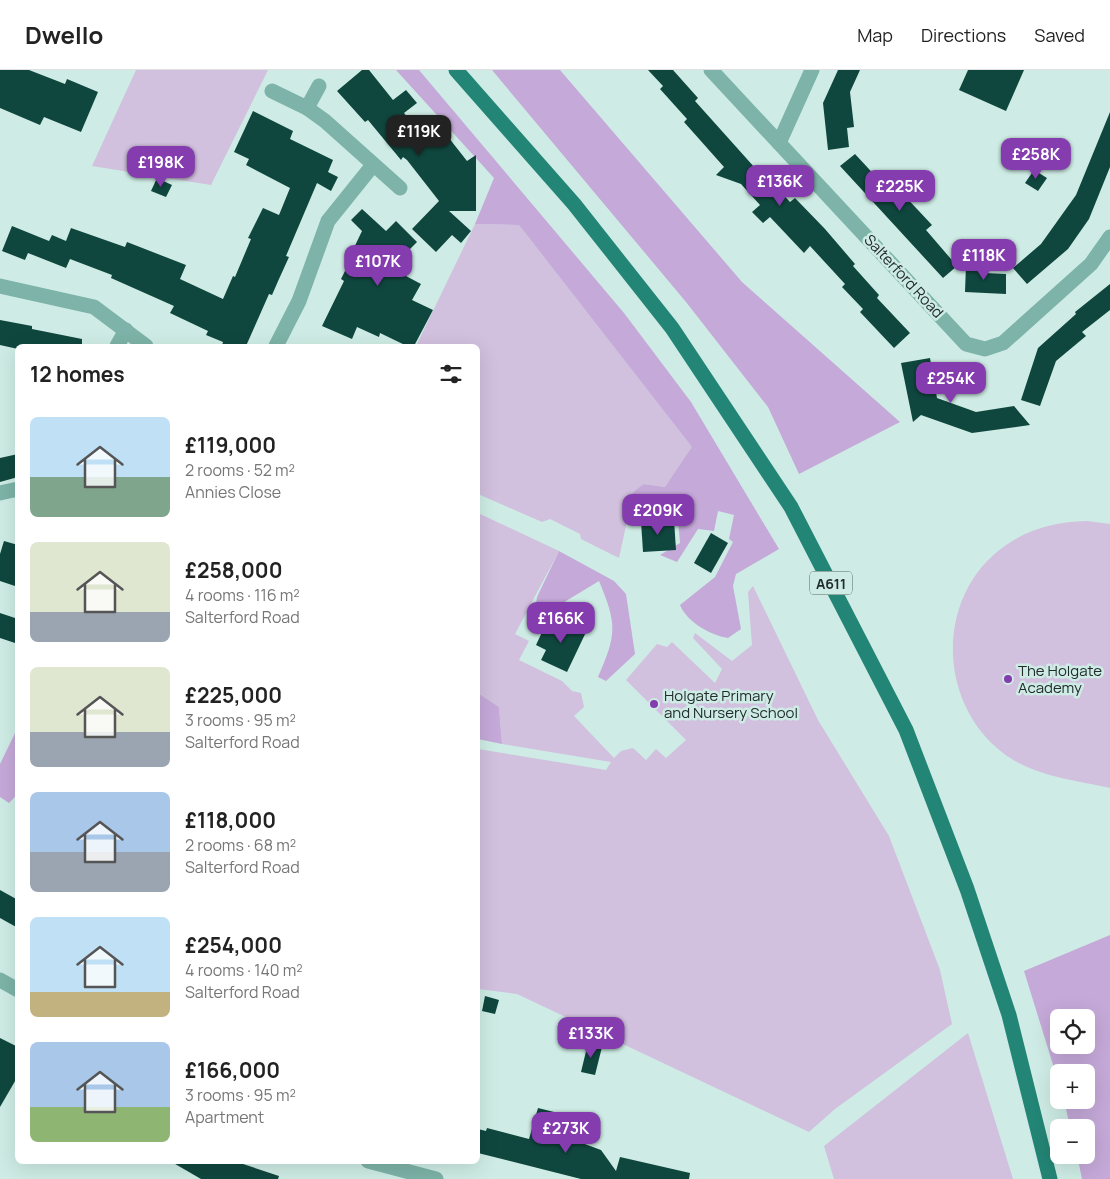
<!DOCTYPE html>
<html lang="en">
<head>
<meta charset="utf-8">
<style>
	body { margin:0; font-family:Manrope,sans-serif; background:#f2f2f2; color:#222; height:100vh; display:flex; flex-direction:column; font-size:19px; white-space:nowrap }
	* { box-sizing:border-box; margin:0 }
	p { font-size:16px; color:#767676 }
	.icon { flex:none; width:28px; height:28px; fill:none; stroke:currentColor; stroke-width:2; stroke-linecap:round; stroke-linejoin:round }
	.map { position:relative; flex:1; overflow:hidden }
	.drawer { position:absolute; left:15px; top:274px; width:465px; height:820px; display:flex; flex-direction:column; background:#fff; border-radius:8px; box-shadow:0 5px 20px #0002 }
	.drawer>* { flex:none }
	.controls { position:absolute; left:1050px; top:939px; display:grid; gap:10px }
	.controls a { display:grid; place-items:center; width:45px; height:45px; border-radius:8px; background:#fff; box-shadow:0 5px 20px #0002; font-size:25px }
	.price { position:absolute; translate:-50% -42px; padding:0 11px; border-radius:10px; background:#843cae; color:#fff; font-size:16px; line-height:32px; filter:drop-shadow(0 1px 2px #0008) }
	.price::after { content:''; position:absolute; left:50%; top:30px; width:15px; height:11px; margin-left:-8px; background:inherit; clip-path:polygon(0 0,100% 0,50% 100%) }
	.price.on { background:#222; color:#fff }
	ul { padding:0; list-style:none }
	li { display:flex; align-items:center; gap:15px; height:125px; padding:0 15px }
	li span { display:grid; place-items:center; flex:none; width:140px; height:100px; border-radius:8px; color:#555 }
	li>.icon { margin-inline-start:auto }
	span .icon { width:60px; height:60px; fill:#fffc; stroke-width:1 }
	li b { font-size:21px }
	h2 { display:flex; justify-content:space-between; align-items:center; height:60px; padding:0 15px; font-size:21px }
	header { display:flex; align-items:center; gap:30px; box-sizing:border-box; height:70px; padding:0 25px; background:#fff; border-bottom:1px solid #e0e0e0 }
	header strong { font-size:24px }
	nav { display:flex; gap:28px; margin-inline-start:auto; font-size:18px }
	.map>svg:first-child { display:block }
	.green { fill:#d1c0de }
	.forest { fill:#c5a9d9; fill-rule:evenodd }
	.building { fill:#0f473e }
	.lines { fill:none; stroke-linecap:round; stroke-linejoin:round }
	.street { stroke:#7db3a8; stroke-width:15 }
	.primary { stroke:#238575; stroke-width:15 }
	.poi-dot { fill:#843cae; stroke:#ceece5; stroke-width:2 }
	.labels { text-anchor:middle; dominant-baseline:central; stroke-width:5; stroke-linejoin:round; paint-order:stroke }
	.shield { fill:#ceece5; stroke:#566663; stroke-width:1 }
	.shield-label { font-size:14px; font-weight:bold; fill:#222d2b }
	.street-label { font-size:15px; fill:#222d2b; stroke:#ceece5 }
	.poi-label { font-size:15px; fill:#222d2b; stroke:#ceece5; text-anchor:start }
</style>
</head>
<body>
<header>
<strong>Dwello</strong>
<nav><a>Map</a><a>Directions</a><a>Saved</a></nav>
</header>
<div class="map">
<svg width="1110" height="1109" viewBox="0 0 1110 1109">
	<rect width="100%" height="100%" fill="#ceece5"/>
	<g class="green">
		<polygon points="136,0 268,0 211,115 92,96"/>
		<polygon points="475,154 519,155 693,378 665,417 644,414 627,437 627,451 619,488 581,469 580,464 550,449 542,452 478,424 478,276 416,276"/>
		<polygon points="478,443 559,481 515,564 529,571 519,590 562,611 572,621 581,623 584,637 574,646 614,688 621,681 633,678 646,690 656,679 666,688 686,670 626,610 657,574 667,577 672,572 715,613 722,599 693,568 695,563 732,591 752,575 748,522 753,516 818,650 889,766 940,900 952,954 835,1039 809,1062 517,924 478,919 478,679 606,700 611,692 502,674 499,637 478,623"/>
		<path d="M1087 451 1110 454V718C1074 710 1033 706 1003 683 933 629 936 515 1014 470 1037 456 1061 452 1087 451Z"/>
		<polygon points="968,963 1013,1109 834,1109 824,1076"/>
	</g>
	<g class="forest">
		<path d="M396 0H419L624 243 691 332 779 479 736 504 733 516 741 559 728 568C710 565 687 552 680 535L715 507 733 472 729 469 734 445 718 441 714 461 698 459 677 492 660 485 680 473 678 449 673 446 627 451C627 432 628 424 644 414L665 417 692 377 519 155 475 154 494 108Z"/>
		<polygon points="492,0 560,0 742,212 900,352 799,404 768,337 686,232"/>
		<path d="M559 481 614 511 626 524 635 584 606 611 598 607C617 564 617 554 599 511L566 531 551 551H534L537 527Z"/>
		<polygon points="478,623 499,637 502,674 478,669"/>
		<polygon points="17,659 17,725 9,733 0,727 0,694"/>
		<path d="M1110 865V1109H1082L1077 1085H1086V1058L1070 1057 1064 1030H1086V1002H1059V1014L1024 901ZM1059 948H1086V975H1059Z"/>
	</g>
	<g class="building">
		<polygon points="0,0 29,0 65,14 67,9 98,22 81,62 44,47 40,55 0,38"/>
		<polygon points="362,0 369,0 393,30 406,20 417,33 404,43 422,66 427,62 434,72 445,63 467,91 476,85 476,141 449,141 471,161 461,173 452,165 436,182 412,159 439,131 407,90 403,87 401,90 368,50 365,52 337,21"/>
		<polygon points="648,0 673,0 698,28 695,31 764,108 766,106 790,132 795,128 825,159 855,194 853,196 879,225 877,228 910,263 894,278 860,242 863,239 842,217 845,214 810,176 804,183 770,147 763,153 752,142 760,135 741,114 716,105 724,97 684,52 687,49 660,19 663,16"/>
		<polygon points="838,0 860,0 850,22 854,57 847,58 849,77 828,80 823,33"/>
		<polygon points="968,0 1024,0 1006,41 959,20"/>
		<polygon points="253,41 293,61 290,69 333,90 328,102 338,107 331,121 317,113 286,186 289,187 279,209 272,225 269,224 246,276 222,276 223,272 206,265 208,261 170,243 174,236 111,208 112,205 70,189 66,198 28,183 25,190 2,181 12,156 49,171 52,165 66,171 71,158 125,177 127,172 186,195 180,209 223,229 233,206 235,207 251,169 248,168 263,138 279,145 290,118 246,95 249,89 234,82"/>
		<polygon points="1110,42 1110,97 1089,149 1068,179 1027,214 1013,198 1041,174 1076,125"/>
		<polygon points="855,84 881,112 894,100 909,116 902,123 932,155 926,160 957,196 943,208 840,96"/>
		<polygon points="1034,100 1047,108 1038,121 1025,113"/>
		<polygon points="157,108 172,115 166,127 151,121"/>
		<polygon points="362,139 386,161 396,151 417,172 391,198 421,214 412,230 433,240 414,276 407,276 380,263 379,267 357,257 352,269 322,256 344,211 341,209 352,187 350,186 362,161 351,150"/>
		<polygon points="966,195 985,196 985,203 1006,204 1006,224 965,222"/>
		<polygon points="1110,214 1110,240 1082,262 1086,266 1056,291 1040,336 1021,330 1038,278 1076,244 1075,242"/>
		<polygon points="0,250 32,256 32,259 82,269 82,276 18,276 18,279 0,275"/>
		<polygon points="930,288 937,328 976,342 1014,336 1030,355 972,363 921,345 913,352 901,293"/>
		<polygon points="18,384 18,407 0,412 0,388"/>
		<polygon points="674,450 676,480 643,482 641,451"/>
		<polygon points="711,463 728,473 711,503 694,493"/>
		<polygon points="4,471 18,475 18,517 0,511 0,484"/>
		<polygon points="0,543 18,549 18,574 0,568"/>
		<polygon points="561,547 587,560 567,602 541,590 546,580 536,575 544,558 554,562"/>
		<polygon points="0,820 18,830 18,858 0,848"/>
		<polygon points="485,926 499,930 495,944 482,941"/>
		<polygon points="0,968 18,977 18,1006 0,1037"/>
		<polygon points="588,973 602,977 595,1005 581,1002"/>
		<polygon points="538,1038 554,1042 549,1057 584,1066 582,1073 601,1080 616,1101 620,1087 690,1103 689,1109 581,1109 478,1083 478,1059 486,1061 487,1058 529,1069"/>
		<polygon points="170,1091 234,1091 279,1106 278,1109 201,1109"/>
	</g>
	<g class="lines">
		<g class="street">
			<polyline points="711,0 966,274 985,279 1003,273 1091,194 1110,167"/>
			<polyline points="272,21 307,38 325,51 400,118"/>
			<polyline points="307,38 319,16"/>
			<polyline points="779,73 812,0"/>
			<polyline points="0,216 94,237 146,276"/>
			<polyline points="117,276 126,260"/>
			<polyline points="276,276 299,231 328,151 373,95"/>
			<polyline points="0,423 18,419"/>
			<polyline points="0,910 18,920"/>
			<polyline points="368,1091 436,1109"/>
		</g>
		<polyline class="primary" points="456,0 574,134 672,258 791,437 906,660 967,819 1009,945 1050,1109"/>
	</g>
	<g class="poi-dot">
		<circle cx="1008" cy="609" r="5"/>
		<circle cx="654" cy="634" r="5"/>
	</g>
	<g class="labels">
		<rect class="shield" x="810" y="501.5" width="42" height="23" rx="4"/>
		<g class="shield-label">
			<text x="831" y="513">A611</text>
		</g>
		<g class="street-label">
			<text transform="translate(904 206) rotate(47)">Salterford Road</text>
		</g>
		<g class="poi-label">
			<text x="1018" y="600">The Holgate<tspan x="1018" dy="17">Academy</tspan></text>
			<text x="664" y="625">Holgate Primary<tspan x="664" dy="17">and Nursery School</tspan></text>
		</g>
	</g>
</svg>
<div class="controls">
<a><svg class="icon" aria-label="locate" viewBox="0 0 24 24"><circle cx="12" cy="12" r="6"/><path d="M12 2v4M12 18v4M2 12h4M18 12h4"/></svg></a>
<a>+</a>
<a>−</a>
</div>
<b class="price on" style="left:419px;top:87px">£119K</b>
<b class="price" style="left:1036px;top:110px">£258K</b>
<b class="price" style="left:161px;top:118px">£198K</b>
<b class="price" style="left:780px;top:137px">£136K</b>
<b class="price" style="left:900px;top:142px">£225K</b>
<b class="price" style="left:984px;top:211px">£118K</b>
<b class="price" style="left:378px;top:217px">£107K</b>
<b class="price" style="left:951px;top:334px">£254K</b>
<b class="price" style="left:658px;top:466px">£209K</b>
<b class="price" style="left:561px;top:574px">£166K</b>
<b class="price" style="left:591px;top:989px">£133K</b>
<b class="price" style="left:566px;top:1084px">£273K</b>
<section class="drawer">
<h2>12 homes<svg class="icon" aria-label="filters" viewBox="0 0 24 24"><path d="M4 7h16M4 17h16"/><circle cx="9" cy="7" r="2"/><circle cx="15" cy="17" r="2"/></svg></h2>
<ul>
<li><span style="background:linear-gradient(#bfe0f5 60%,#7fa58c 0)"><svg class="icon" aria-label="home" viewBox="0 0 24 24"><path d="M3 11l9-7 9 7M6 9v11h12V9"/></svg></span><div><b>£119,000</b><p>2 rooms · 52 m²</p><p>Annies Close</p></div></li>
<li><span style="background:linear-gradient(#dfe7d0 70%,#9aa5b1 0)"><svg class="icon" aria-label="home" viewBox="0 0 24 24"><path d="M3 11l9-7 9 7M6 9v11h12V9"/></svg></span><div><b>£258,000</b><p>4 rooms · 116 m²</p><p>Salterford Road</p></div></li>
<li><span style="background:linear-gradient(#dfe7d0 65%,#9aa5b1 0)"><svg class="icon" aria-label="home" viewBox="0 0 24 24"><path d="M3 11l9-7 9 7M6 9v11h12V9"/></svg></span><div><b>£225,000</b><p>3 rooms · 95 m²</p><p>Salterford Road</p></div></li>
<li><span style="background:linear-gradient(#a9c7e8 60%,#9aa5b1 0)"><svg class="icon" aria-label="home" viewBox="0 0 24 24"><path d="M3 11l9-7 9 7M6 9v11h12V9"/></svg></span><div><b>£118,000</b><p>2 rooms · 68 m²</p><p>Salterford Road</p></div></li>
<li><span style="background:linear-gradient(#bfe0f5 75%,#c2b280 0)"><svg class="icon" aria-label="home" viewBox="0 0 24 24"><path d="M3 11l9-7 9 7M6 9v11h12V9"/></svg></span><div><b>£254,000</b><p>4 rooms · 140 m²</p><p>Salterford Road</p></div></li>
<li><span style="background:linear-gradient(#a9c7e8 65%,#8fb573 0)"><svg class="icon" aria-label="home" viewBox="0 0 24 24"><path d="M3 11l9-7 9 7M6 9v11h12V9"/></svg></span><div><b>£166,000</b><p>3 rooms · 95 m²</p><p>Apartment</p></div></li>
</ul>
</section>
</div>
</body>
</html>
